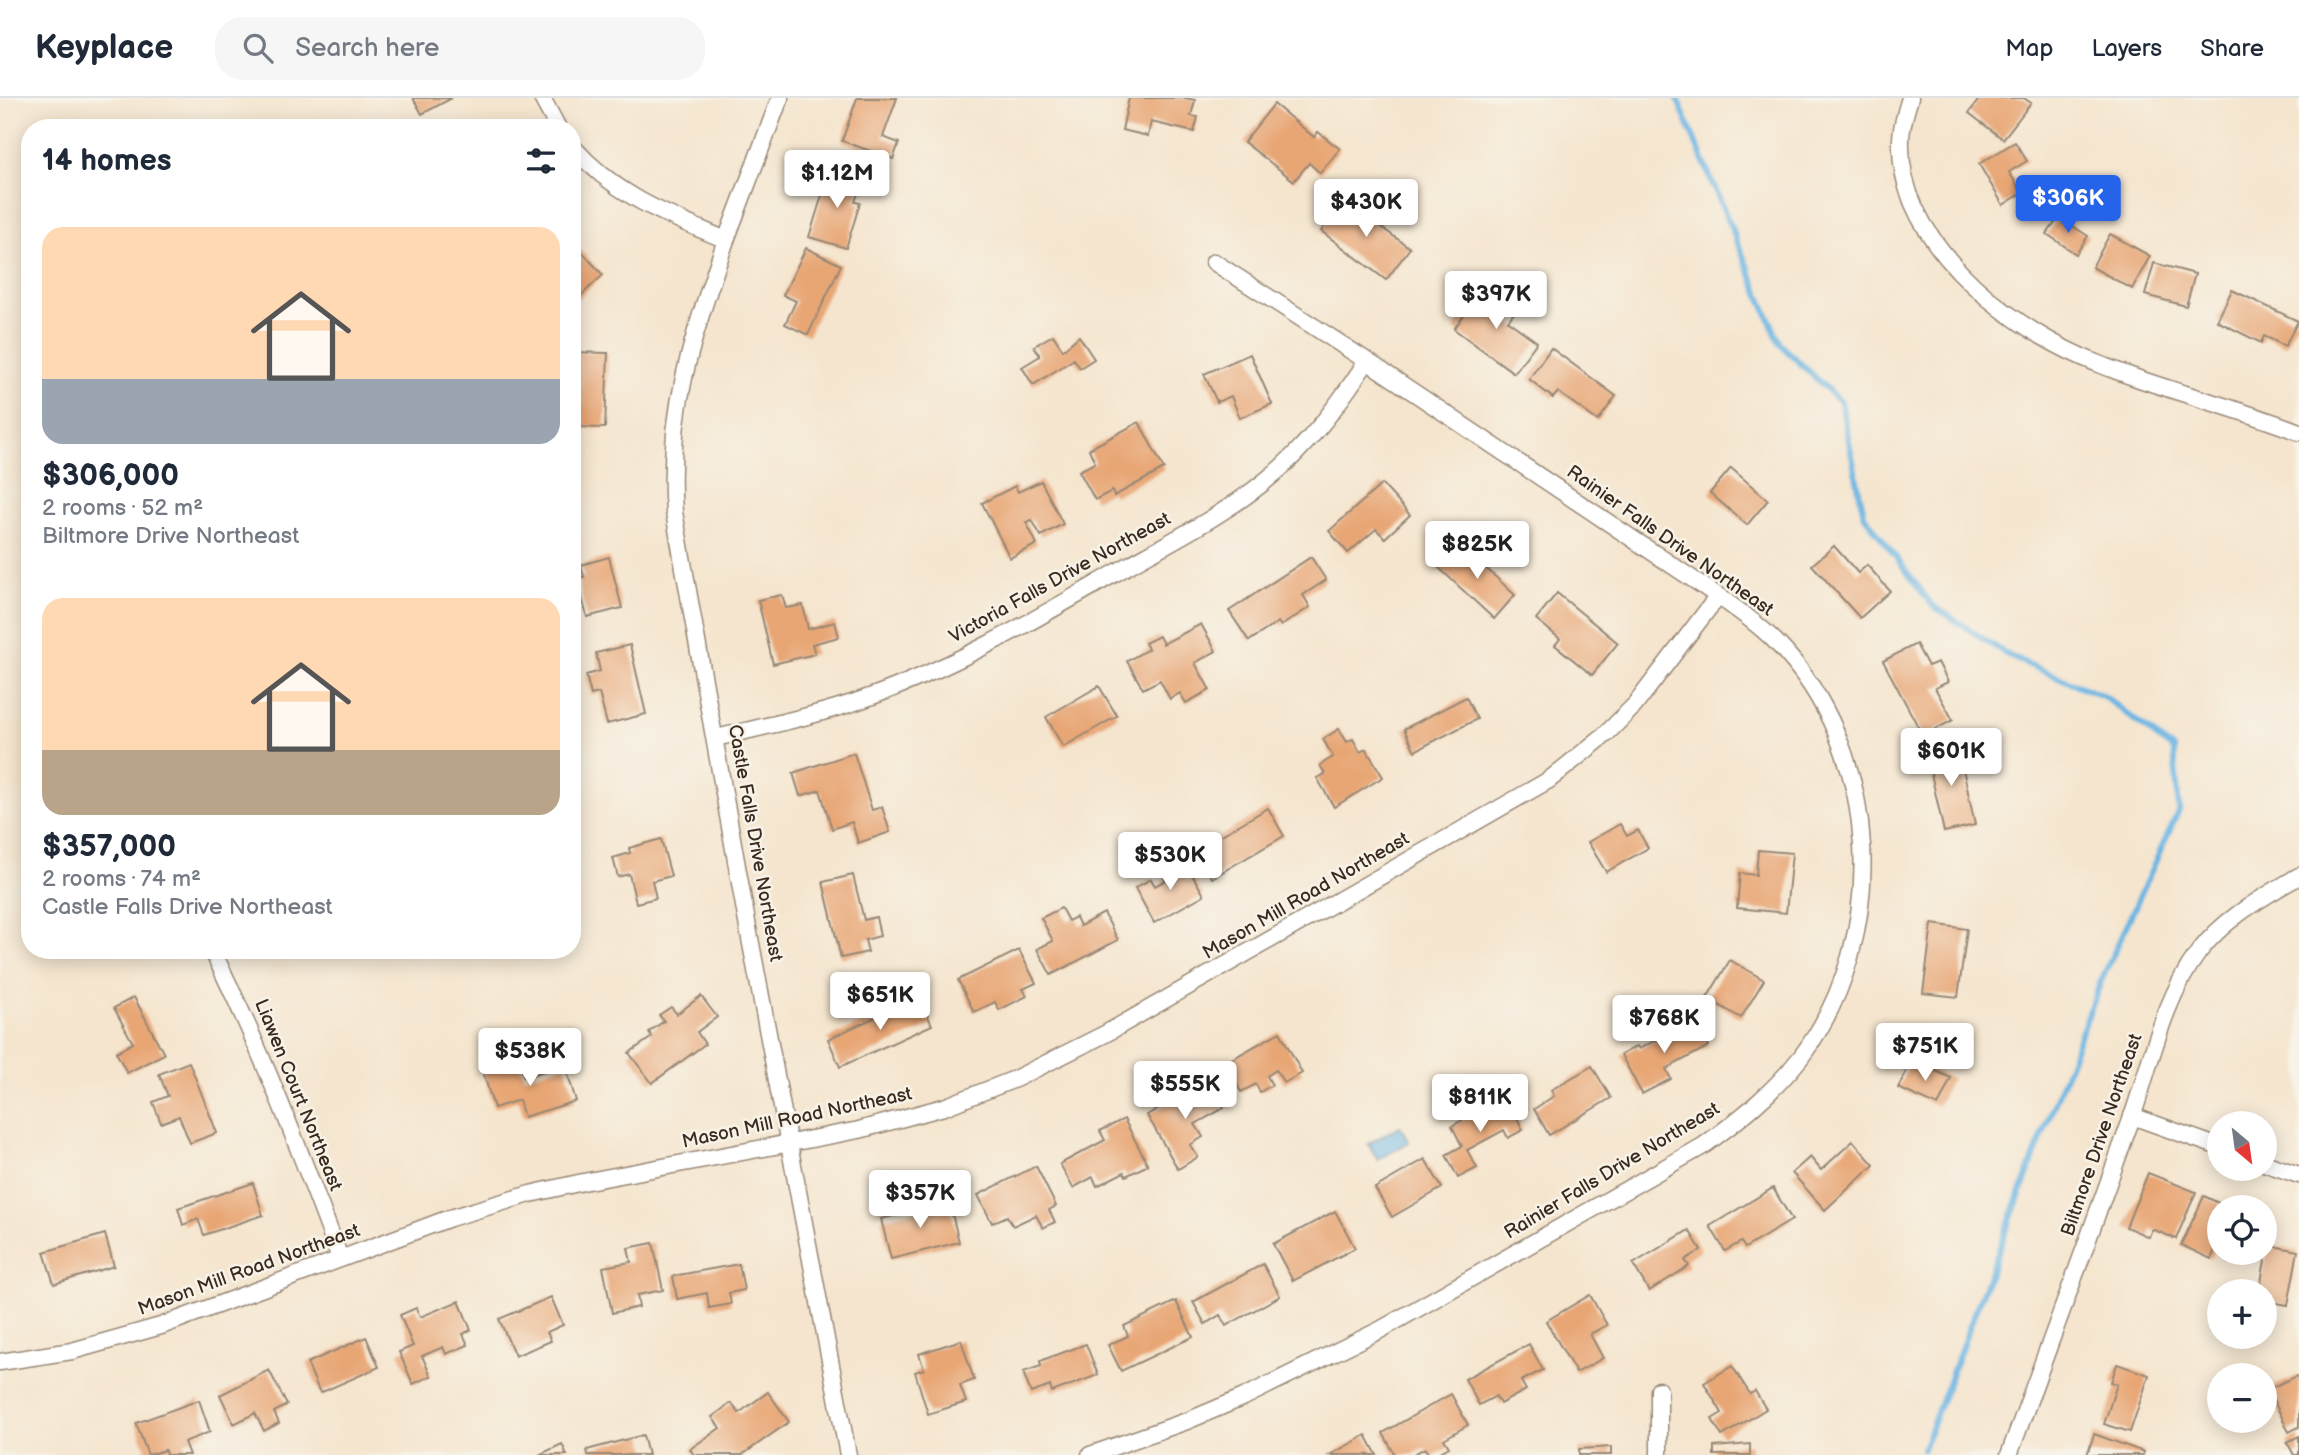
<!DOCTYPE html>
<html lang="en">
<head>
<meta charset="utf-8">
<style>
	body { margin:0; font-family:"Balsamiq Sans",sans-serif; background:#f6f6f7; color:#1f2937; height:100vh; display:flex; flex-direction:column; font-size:26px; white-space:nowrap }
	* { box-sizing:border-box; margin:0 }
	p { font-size:23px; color:#747a83 }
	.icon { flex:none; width:38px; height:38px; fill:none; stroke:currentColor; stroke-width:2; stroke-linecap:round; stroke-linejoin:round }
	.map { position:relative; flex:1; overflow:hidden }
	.panel { position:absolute; left:21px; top:21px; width:560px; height:840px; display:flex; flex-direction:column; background:#fff; border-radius:28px; box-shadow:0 4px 18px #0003 }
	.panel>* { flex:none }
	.needle { width:46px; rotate:151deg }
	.controls { position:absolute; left:2207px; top:1013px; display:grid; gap:14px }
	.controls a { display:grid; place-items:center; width:70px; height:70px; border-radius:50%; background:#fff; box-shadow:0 4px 18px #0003; font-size:35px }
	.price { position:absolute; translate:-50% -60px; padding:0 16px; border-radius:7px; background:#fff; color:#222; font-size:23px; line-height:46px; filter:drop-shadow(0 2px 4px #0008) }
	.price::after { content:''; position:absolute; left:50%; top:42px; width:21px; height:16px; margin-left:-10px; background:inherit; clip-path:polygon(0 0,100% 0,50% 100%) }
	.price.on { background:#2563eb; color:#fff }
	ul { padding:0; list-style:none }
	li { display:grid; align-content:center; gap:14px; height:371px; padding:0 21px }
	li span { display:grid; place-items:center; height:217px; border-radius:21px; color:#555 }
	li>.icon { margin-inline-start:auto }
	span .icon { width:126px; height:126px; fill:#fffc; stroke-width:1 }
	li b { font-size:30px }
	h2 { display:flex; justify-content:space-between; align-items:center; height:84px; padding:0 21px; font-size:30px }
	header { display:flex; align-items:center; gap:42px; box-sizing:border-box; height:98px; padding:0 35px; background:#fff; border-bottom:2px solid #e0e1e3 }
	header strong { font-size:33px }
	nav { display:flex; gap:38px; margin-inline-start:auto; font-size:24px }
	.search { width:490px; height:63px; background:#f6f6f7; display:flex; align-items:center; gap:18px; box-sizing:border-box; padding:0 24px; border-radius:28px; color:#747a83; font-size:26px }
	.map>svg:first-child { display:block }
	.water { fill:#6ab5e3; stroke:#527080; stroke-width:2 }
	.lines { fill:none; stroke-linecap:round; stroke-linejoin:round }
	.stream { stroke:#6ab5e3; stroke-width:6 }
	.building { fill:#e8a674 }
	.minor-casing { stroke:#988876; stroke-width:19 }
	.minor { stroke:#fff; stroke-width:16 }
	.labels { text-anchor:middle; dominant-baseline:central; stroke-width:5; stroke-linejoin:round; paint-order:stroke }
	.street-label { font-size:19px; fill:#3b2a1e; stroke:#f7f3e8 }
</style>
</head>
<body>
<header>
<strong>Keyplace</strong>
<div class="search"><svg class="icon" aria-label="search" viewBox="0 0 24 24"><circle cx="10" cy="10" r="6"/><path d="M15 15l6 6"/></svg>Search here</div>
<nav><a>Map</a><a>Layers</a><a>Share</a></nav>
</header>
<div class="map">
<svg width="2299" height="1357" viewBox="0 0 2299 1357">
	<rect width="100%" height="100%" fill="#f7f3e8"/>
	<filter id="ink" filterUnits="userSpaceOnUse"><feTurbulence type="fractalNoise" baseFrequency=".0143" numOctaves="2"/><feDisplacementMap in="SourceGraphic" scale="14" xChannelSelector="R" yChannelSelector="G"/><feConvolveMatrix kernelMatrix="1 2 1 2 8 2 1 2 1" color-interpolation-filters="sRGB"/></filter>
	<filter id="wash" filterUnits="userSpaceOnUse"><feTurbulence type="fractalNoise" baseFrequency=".00686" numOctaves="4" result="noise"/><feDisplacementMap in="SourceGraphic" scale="28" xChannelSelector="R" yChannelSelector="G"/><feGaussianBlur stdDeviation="1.57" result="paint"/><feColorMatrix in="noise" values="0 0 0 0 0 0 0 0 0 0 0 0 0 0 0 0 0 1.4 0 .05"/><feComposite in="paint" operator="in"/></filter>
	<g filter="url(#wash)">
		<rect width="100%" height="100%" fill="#f5e5ce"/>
		<polygon class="water" points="1400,1028 1409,1044 1378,1062 1368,1046"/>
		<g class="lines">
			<polyline class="stream" points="1677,0 1780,246 1841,304 1864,417 1932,507 2011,559 2105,599 2174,652 2179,712 2101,883 1923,1351"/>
		</g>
		<g id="blocks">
			<g class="building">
				<polygon points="413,0 452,0 422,16"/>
				<polygon points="857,0 897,0 883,39 899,45 893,61 842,43"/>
				<polygon points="1129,0 1185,0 1195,2 1191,18 1198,19 1194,34 1151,24 1148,38 1122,32"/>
				<polygon points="1980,0 2024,0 2031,5 2003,41 1969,15"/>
				<polygon points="1274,6 1314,39 1318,34 1340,51 1320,75 1309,65 1294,83 1244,44"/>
				<polygon points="2015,44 2027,63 2009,74 2022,95 2003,107 1979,66"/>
				<polygon points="847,73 864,78 855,104 860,105 846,150 809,139 829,75 845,80"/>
				<polygon points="1366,101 1379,112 1371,122 1410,150 1386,182 1321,133 1341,107 1354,117"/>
				<polygon points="2059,119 2088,138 2076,156 2047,136"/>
				<polygon points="2110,136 2150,158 2132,191 2092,169"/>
				<polygon points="574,145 603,177 572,206 572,146"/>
				<polygon points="806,150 841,167 808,237 785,226 796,203 783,197"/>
				<polygon points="2154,165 2195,176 2186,208 2145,197"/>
				<polygon points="2232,192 2298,223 2285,248 2264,238 2261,245 2217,223"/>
				<polygon points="1480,195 1497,207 1505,196 1520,207 1508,223 1537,244 1514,275 1454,231"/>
				<polygon points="1053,237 1063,252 1079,238 1094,261 1080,270 1074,261 1033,287 1022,269 1040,258 1034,248"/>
				<polygon points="1551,250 1616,298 1598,323 1558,294 1553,300 1529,281"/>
				<polygon points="572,254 608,255 605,330 572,329"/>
				<polygon points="1250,256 1272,306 1240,320 1231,298 1217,304 1204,276"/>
				<polygon points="1139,324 1164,371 1114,398 1112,393 1095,402 1079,373 1095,365 1089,351"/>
				<polygon points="1731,370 1768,402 1747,427 1710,395"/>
				<polygon points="1041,383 1063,426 1041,438 1032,422 1026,424 1037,446 1010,460 982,405 1015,388 1018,394"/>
				<polygon points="1382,386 1410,417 1385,440 1376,431 1348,455 1329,433"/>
				<polygon points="1460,446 1515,497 1494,521 1438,469"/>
				<polygon points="1834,448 1858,475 1867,467 1890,493 1860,520 1812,467"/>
				<polygon points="609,459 622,510 587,519 577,480 584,479 581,467"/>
				<polygon points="1311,459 1326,482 1303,497 1310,509 1281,528 1278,524 1249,543 1229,513"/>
				<polygon points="1557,495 1618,545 1592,577 1555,547 1560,541 1536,521"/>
				<polygon points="782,497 786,510 803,507 808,531 835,524 839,539 812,546 815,556 773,566 758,502"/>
				<polygon points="1201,526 1216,553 1195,565 1210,592 1186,605 1180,595 1170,601 1160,582 1143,591 1127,563 1148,551 1145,545 1159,538 1163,546"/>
				<polygon points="1916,546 1928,568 1938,564 1948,584 1935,590 1953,622 1923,638 1883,563"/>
				<polygon points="630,547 646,616 607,626 599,595 591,597 586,577 600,573 596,555"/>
				<polygon points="1099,588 1117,618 1063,649 1046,619"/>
				<polygon points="1466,599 1477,621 1415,653 1404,631"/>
				<polygon points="1339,631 1347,644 1353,641 1360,654 1366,651 1383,679 1334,709 1317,680 1325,676 1320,667 1333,659 1323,641"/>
				<polygon points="1958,647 1975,727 1944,734 1926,653"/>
				<polygon points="854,655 872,712 882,709 890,734 858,745 852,724 832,731 820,692 800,698 793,675"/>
				<polygon points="1268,710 1284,738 1212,780 1196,752"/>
				<polygon points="1620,726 1627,738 1638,732 1648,750 1606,774 1588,744"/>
				<polygon points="661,741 671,778 652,783 656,800 636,805 629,776 618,779 613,760 630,755 629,750"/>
				<polygon points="1758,752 1792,755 1786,815 1737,810 1740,775 1756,777"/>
				<polygon points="1184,763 1204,797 1154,825 1135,790 1151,781 1155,788 1166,782 1162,775"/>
				<polygon points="853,777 864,822 876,819 880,838 865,842 868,854 841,860 823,784"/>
				<polygon points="1061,810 1068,823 1076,819 1080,828 1104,815 1118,842 1051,877 1037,851 1053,843 1041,820"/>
				<polygon points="1932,826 1967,831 1958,899 1923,895"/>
				<polygon points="1019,852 1036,885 1023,891 1027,898 999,912 995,904 974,914 958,882"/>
				<polygon points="1730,862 1764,882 1741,920 1707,900"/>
				<polygon points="701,898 717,919 697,934 705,946 652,985 629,955 652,939 649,934 664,923 659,917 671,909 677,916"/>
				<polygon points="134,899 164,956 127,975 116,954 133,945 114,910"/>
				<polygon points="919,899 932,927 840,969 828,941"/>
				<polygon points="1695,921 1709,948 1666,971 1671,981 1642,996 1621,957 1637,948 1639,951"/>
				<polygon points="1280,934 1302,975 1284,985 1276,972 1267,978 1272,987 1260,994 1256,986 1241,994 1225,965"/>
				<polygon points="1912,962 1951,980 1938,1008 1898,990"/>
				<polygon points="189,964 217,1035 190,1045 179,1018 161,1025 153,1004 168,998 159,976"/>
				<polygon points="519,964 524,979 565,967 576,1003 524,1019 519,1002 494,1010 483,974"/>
				<polygon points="1592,968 1611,1000 1549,1037 1534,1011 1554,998 1551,992"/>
				<polygon points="1208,982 1224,1010 1195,1026 1203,1039 1190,1047 1198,1059 1178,1071 1147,1017"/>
				<polygon points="1495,1004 1502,1016 1512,1010 1523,1032 1508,1040 1504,1032 1467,1052 1477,1070 1458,1080 1446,1057 1462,1048 1452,1028"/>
				<polygon points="1124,1021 1148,1067 1126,1078 1124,1074 1097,1088 1093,1079 1073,1090 1060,1066 1105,1042 1100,1033"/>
				<polygon points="1853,1043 1874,1067 1825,1112 1792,1075 1810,1059 1821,1072"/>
				<polygon points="1425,1061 1442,1090 1392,1119 1375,1090"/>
				<polygon points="1036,1068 1056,1108 1049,1112 1055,1124 1043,1130 1036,1117 1013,1128 1007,1118 992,1125 978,1097"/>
				<polygon points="2148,1075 2196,1094 2176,1141 2152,1131 2149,1139 2126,1129"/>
				<polygon points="253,1085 263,1117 204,1137 198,1121 183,1127 178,1110"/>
				<polygon points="1773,1090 1792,1122 1745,1150 1741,1144 1725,1153 1710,1128"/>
				<polygon points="2204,1098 2229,1110 2219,1110 2219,1143 2211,1161 2181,1147"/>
				<polygon points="949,1104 959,1144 891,1161 881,1121"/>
				<polygon points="1335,1113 1355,1150 1293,1183 1273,1146"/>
				<polygon points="1689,1132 1701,1152 1685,1162 1689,1168 1649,1193 1633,1166"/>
				<polygon points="105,1136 114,1168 54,1186 44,1154"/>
				<polygon points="653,1145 663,1192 637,1197 639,1209 612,1215 603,1169 631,1164 628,1150"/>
				<polygon points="2268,1147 2298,1153 2288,1207 2264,1203 2264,1194 2259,1194"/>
				<polygon points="739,1166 744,1192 729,1195 731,1206 709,1210 707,1195 677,1201 673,1178"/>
				<polygon points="1263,1166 1280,1198 1226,1228 1220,1217 1205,1226 1193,1204"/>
				<polygon points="1590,1197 1607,1227 1590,1236 1603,1260 1576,1275 1546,1223"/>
				<polygon points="551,1199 563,1227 547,1234 551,1243 515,1258 499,1221"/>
				<polygon points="459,1203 471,1232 463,1236 468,1247 446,1256 443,1249 422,1258 431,1278 413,1286 399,1254 413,1248 400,1217 416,1210 420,1219"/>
				<polygon points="1176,1203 1193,1239 1121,1273 1108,1247 1128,1238 1124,1228"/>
				<polygon points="366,1239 379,1269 320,1295 307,1265"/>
				<polygon points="961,1242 974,1282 960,1287 966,1304 928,1316 915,1274 924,1271 919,1256"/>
				<polygon points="1086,1246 1098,1277 1052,1294 1050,1288 1031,1295 1023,1274 1041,1268 1040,1263"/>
				<polygon points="1529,1246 1543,1272 1521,1283 1526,1292 1500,1306 1496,1298 1479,1307 1465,1281"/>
				<polygon points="2117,1266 2149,1277 2130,1334 2104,1326 2117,1286 2111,1284"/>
				<polygon points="1732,1268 1750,1296 1755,1293 1766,1311 1722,1338 1712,1321 1722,1315 1704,1285"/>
				<polygon points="269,1272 287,1307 274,1314 279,1325 264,1333 255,1315 234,1326 220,1297"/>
				<polygon points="2297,1278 2299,1283 2299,1329 2289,1334 2268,1291"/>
				<polygon points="768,1294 789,1324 742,1357 694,1357 690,1351 720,1330 712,1319 731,1305 739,1315"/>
				<polygon points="1451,1296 1468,1327 1444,1341 1449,1349 1435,1357 1429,1357 1425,1350 1412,1357 1395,1357 1383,1335"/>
				<polygon points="199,1302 210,1334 184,1344 189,1357 166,1357 165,1352 148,1357 136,1325"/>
				<polygon points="2094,1336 2144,1354 2143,1357 2087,1357"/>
				<polygon points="643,1337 648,1357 588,1357 587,1352"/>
				<polygon points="1366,1337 1377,1357 1330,1357"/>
				<polygon points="2299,1338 2299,1357 2294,1357 2287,1344"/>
				<polygon points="562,1346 567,1357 539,1357"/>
				<polygon points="1750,1346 1750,1357 1714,1357 1714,1349"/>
				<polygon points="1611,1349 1611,1357 1579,1357 1579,1351"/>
			</g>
		</g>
	</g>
	<g filter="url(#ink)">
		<use href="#blocks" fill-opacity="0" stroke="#988876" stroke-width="2"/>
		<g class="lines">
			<g class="minor-casing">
				<g id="minor">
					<polyline points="542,0 558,30"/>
					<path d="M1910 0C1906 13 1901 28 1901 42 1897 140 2001 223 2082 259 2153 290 2228 306 2299 334"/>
					<path d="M572 48C617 99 665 116 726 142L780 0"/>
					<path d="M726 142C694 235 666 313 674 414L748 830 848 1357"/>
					<path d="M716 640C765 628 816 618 864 601 956 569 1041 518 1124 470 1171 443 1222 418 1264 384 1306 351 1338 307 1367 263"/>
					<path d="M212 852C262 952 301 1056 340 1160"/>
					<polyline points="2132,1018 2219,1049"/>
					<polyline points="2264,1065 2299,1077"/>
					<polyline points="0,1264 72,1253 161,1228 450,1120 530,1096 583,1084 859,1032 944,1009 1015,981 1105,936 1549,682 1606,636 1635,607 1718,498"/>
					<path d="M1090 1357 1187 1323 1244 1299 1380 1232 1703 1048C1739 1022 1773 995 1801 959 1891 839 1882 652 1776 544 1758 526 1738 512 1718 498L1367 263 1214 164"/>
					<polyline points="1659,1357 1659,1292"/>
					<path d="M2009 1357C2050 1245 2091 1134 2131 1022 2151 966 2162 904 2198 855 2224 820 2262 800 2299 778"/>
				</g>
			</g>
			<use href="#minor" class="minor"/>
		</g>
	</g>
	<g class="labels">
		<g class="street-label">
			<text transform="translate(1670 443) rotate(35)">Rainier Falls Drive Northeast</text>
			<text transform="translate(1060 480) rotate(-29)">Victoria Falls Drive Northeast</text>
			<text transform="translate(755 745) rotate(80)">Castle Falls Drive Northeast</text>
			<text transform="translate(1306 798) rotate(-30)">Mason Mill Road Northeast</text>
			<text transform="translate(298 997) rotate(68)">Liawen Court Northeast</text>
			<text transform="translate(797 1020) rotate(-12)">Mason Mill Road Northeast</text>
			<text transform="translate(2102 1037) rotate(-71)">Biltmore Drive Northeast</text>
			<text transform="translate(1612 1073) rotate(-31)">Rainier Falls Drive Northeast</text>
			<text transform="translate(249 1172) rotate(-20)">Mason Mill Road Northeast</text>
		</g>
	</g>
</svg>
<div class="controls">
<a><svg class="needle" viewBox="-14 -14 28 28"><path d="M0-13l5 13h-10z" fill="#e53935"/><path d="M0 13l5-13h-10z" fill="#747a83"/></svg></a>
<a><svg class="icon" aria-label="locate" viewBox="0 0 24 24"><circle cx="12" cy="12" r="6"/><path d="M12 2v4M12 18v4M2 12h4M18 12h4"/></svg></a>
<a>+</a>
<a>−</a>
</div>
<b class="price" style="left:837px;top:112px">$1.12M</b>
<b class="price on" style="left:2068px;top:137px">$306K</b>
<b class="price" style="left:1366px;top:141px">$430K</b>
<b class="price" style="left:1496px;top:233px">$397K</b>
<b class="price" style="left:1477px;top:483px">$825K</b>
<b class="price" style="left:1951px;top:690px">$601K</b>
<b class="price" style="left:1170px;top:794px">$530K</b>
<b class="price" style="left:880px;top:934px">$651K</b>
<b class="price" style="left:1664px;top:957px">$768K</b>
<b class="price" style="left:1925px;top:985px">$751K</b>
<b class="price" style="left:530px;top:990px">$538K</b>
<b class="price" style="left:1185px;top:1023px">$555K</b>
<b class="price" style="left:1480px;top:1036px">$811K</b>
<b class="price" style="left:920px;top:1132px">$357K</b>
<section class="panel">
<h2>14 homes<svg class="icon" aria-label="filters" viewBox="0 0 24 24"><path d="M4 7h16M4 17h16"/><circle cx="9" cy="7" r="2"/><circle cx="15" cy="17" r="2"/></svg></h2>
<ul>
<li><span style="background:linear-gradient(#ffd9b3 70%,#9aa5b1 0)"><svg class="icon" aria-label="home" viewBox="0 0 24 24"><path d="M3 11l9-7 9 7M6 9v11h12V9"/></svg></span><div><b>$306,000</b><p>2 rooms · 52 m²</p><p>Biltmore Drive Northeast</p></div></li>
<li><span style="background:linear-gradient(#ffd9b3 70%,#b9a48a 0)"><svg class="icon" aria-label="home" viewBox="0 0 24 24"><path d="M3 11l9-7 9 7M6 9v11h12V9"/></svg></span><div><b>$357,000</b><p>2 rooms · 74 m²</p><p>Castle Falls Drive Northeast</p></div></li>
</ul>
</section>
</div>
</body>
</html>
